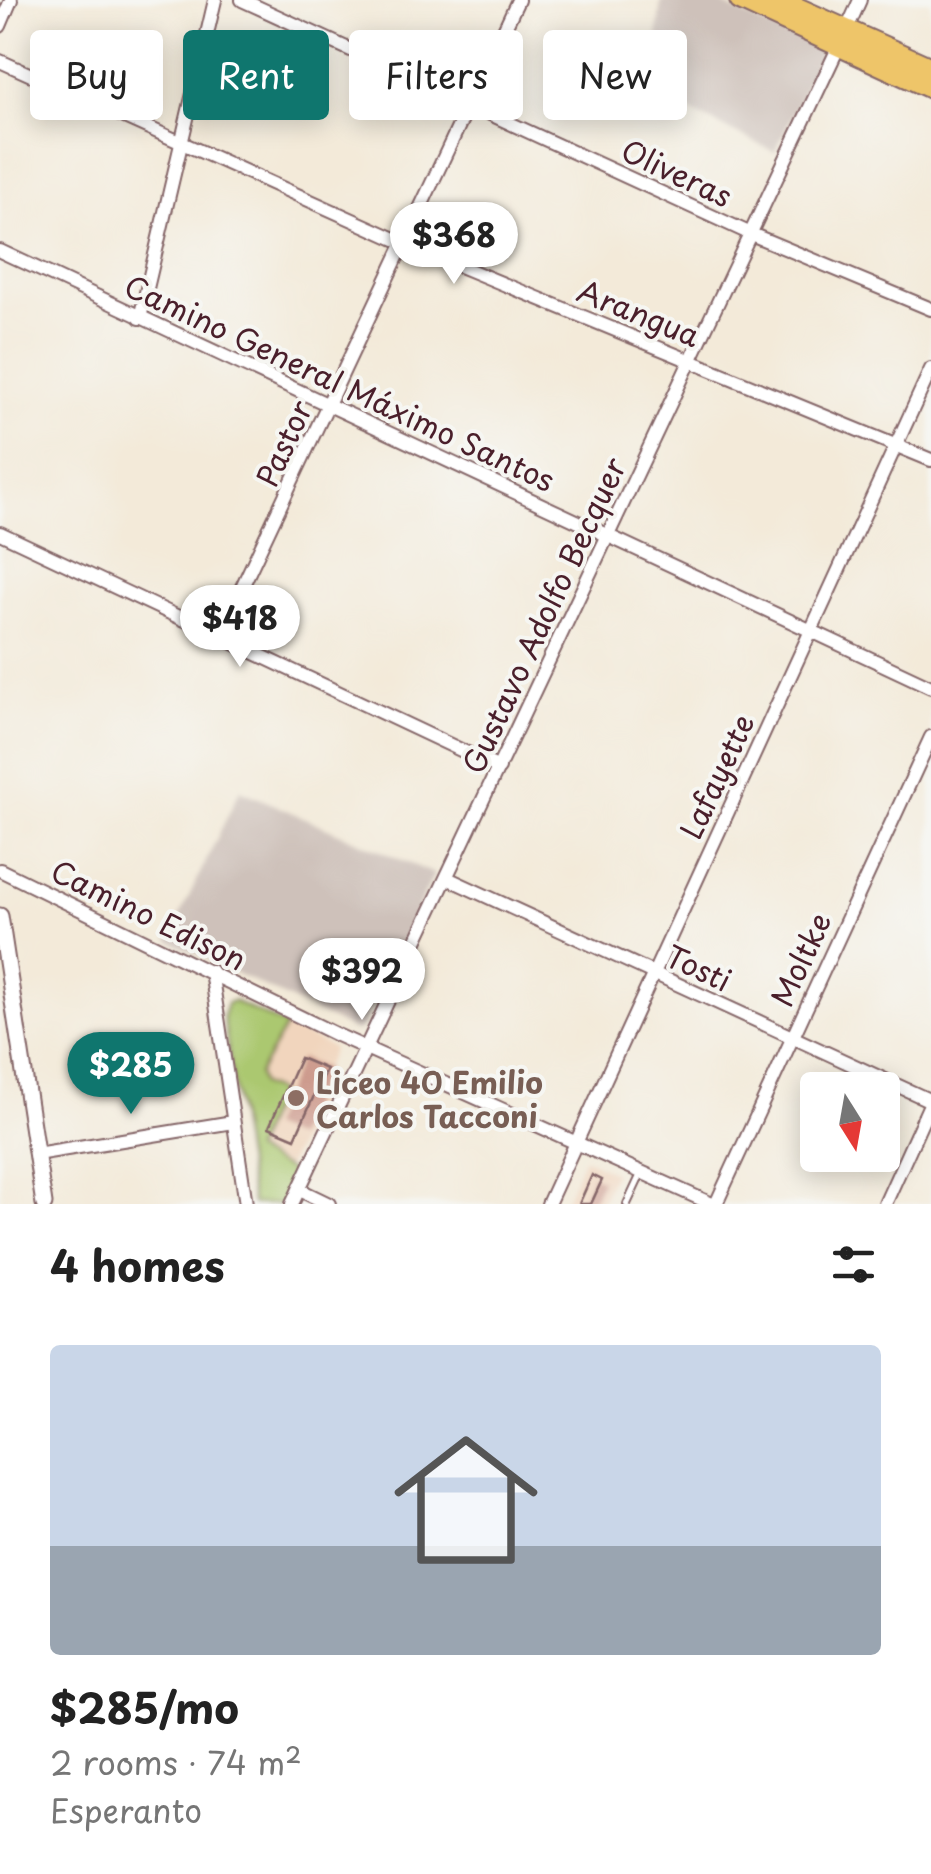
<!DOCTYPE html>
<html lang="en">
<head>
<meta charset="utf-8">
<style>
	body { margin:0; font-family:"Playpen Sans",sans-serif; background:#f2f2f2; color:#222; height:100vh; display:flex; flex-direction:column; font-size:38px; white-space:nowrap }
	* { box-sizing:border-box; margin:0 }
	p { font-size:32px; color:#767676 }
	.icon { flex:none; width:55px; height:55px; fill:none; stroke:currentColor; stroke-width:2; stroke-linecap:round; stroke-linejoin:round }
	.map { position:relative; height:1204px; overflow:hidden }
	.sheet { display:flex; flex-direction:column; background:#fff; flex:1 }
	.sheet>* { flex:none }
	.hud { position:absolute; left:30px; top:30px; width:872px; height:90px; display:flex; gap:20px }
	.needle { width:65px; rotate:169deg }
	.tools { position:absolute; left:800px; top:1072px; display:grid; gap:20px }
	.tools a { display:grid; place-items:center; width:100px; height:100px; border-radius:10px; background:#fff; box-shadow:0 5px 25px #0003; font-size:50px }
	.price { position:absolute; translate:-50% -85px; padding:0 22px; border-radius:35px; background:#fff; color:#222; font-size:32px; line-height:65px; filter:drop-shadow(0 2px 5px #0008) }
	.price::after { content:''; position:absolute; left:50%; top:60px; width:30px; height:22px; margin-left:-15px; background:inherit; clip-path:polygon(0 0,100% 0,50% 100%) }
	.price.active { background:#0f766e; color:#fff }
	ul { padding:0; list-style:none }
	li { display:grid; align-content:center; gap:20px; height:530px; padding:0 50px }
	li+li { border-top:2px solid #e0e0e0 }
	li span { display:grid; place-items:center; height:310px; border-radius:10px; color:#555 }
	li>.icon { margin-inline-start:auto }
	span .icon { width:180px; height:180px; fill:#fffc; stroke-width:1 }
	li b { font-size:42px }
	h2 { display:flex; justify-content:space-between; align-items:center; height:120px; padding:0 50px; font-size:42px }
	.tag { padding:0 35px; border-radius:10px; background:#fff; box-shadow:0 5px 25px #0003; font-size:35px; line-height:90px }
	.tag.active { background:#0f766e; color:#fff }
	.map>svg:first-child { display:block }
	.built { fill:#f1d5bd }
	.industrial { fill:#cec1ba }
	.green { fill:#abc86f; stroke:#7a744d; stroke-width:2.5 }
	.building { fill:#cc998b }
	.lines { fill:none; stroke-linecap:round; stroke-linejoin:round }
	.service-casing { stroke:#856668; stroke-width:10 }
	.minor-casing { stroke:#856668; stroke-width:16 }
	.tertiary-casing { stroke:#856668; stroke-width:19 }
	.primary-casing { stroke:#856668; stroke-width:24 }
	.service { stroke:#fff; stroke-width:6 }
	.minor { stroke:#fff; stroke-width:12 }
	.tertiary { stroke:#fff; stroke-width:15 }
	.primary { stroke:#eec569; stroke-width:20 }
	.education-dot { fill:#8d6e63; stroke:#f6f6f2; stroke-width:4 }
	.labels { text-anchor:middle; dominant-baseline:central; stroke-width:8; stroke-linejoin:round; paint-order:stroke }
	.street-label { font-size:30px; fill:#4a1f2b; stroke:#f6f6f2 }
	.education-label { font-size:30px; font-weight:bold; fill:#785e54; stroke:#f6f6f2; text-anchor:start }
</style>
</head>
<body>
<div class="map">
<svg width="931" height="1204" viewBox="0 0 931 1204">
	<rect width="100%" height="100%" fill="#f6f6f2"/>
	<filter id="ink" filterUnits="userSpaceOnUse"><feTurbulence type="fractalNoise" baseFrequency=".01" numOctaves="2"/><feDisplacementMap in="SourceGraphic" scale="20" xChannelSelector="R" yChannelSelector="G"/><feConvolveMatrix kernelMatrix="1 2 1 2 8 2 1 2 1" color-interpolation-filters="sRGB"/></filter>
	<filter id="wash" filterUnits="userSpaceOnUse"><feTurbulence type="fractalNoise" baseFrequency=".0048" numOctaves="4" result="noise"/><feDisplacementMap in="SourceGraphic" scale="40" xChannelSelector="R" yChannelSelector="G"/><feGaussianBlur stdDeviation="2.25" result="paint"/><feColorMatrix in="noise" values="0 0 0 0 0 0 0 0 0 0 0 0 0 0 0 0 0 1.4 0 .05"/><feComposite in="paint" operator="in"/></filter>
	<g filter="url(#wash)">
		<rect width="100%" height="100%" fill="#f3ead9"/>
		<g class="built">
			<polygon points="286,1026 333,1048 314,1096 320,1100 286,1168 253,1151 261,1126 257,1074"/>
			<polygon points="584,1158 614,1173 600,1204 563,1204"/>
		</g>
		<g class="industrial">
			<polygon points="661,0 713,0 822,51 775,152 651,92"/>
			<polygon points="240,790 434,874 362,1027 355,1031 168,940"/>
		</g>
		<polygon class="green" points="234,1001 286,1026 258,1074 261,1085 278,1092 253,1151 298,1175 285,1204 252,1204 223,1016 227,1003"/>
		<g id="blocks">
			<g class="building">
				<polygon points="300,1058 326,1069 295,1138 269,1127"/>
				<polygon points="592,1175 602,1180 591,1204 579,1204"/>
			</g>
		</g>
	</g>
	<g filter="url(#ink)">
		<use href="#blocks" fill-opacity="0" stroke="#856668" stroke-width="2.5"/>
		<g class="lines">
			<g class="service-casing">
				<polyline id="service" points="627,1204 641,1174"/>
			</g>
			<g class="minor-casing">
				<g id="minor">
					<polyline points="242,0 751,234 931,309"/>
					<polyline points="0,26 11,0"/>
					<polyline points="846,31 860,0"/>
					<polyline points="0,61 404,243 931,460"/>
					<polyline points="0,251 931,687"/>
					<polyline points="140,318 215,0"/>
					<polyline points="0,533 499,768"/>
					<polyline points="219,636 518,0"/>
					<polyline points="0,870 337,1035 712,1204"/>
					<polyline points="447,878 931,1101"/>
					<polyline points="211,971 246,1204"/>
					<polyline points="36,1154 233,1122"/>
					<polyline points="300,1190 329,1204"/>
					<polyline points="292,1204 839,46"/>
					<polyline points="548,1204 931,369"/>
					<polyline points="716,1204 931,737"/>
					<polyline points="885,1204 931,1102"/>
				</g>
			</g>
			<g class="tertiary-casing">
				<polyline id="tertiary" points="0,916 44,1204"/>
			</g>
			<g class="primary-casing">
				<g id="primary">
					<polyline points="740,0 931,88"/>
					<polyline points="779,0 931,68"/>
				</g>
			</g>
			<use href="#service" class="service"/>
			<use href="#minor" class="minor"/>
			<use href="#tertiary" class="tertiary"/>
			<use href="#primary" class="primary"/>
		</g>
	</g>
	<circle class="education-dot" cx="296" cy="1098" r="10"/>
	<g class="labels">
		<g class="street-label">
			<text transform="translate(677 172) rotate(25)">Oliveras</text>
			<text transform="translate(639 312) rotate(22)">Arangua</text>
			<text transform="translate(340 382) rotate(25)">Camino General Máximo Santos</text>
			<text transform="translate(283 443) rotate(-65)">Pastor</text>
			<text transform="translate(543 615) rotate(-65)">Gustavo Adolfo Becquer</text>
			<text transform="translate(716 776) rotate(-65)">Lafayette</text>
			<text transform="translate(149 914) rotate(26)">Camino Edison</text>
			<text transform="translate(800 959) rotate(-65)">Moltke</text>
			<text transform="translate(699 967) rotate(25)">Tosti</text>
		</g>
		<g class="education-label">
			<text x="316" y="1081">Liceo 40 Emilio<tspan x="316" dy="34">Carlos Tacconi</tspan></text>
		</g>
	</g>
</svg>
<div class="tools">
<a><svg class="needle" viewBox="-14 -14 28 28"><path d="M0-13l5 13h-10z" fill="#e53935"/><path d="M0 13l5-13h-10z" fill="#767676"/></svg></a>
</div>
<b class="price" style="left:454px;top:287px">$368</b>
<b class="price" style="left:240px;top:670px">$418</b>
<b class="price" style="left:362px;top:1023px">$392</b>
<b class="price active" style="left:131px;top:1117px">$285</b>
<div class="hud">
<a class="tag">Buy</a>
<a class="tag active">Rent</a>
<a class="tag">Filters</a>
<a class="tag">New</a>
</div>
</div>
<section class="sheet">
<h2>4 homes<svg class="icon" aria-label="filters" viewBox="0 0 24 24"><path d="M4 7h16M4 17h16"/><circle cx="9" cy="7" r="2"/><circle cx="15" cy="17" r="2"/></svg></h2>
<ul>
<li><span style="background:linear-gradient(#c9d6e8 65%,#9aa5b1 0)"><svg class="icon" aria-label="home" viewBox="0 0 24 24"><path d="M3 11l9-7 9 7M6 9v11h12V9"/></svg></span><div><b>$285/mo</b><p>2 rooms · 74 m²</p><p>Esperanto</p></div></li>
</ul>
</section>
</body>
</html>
